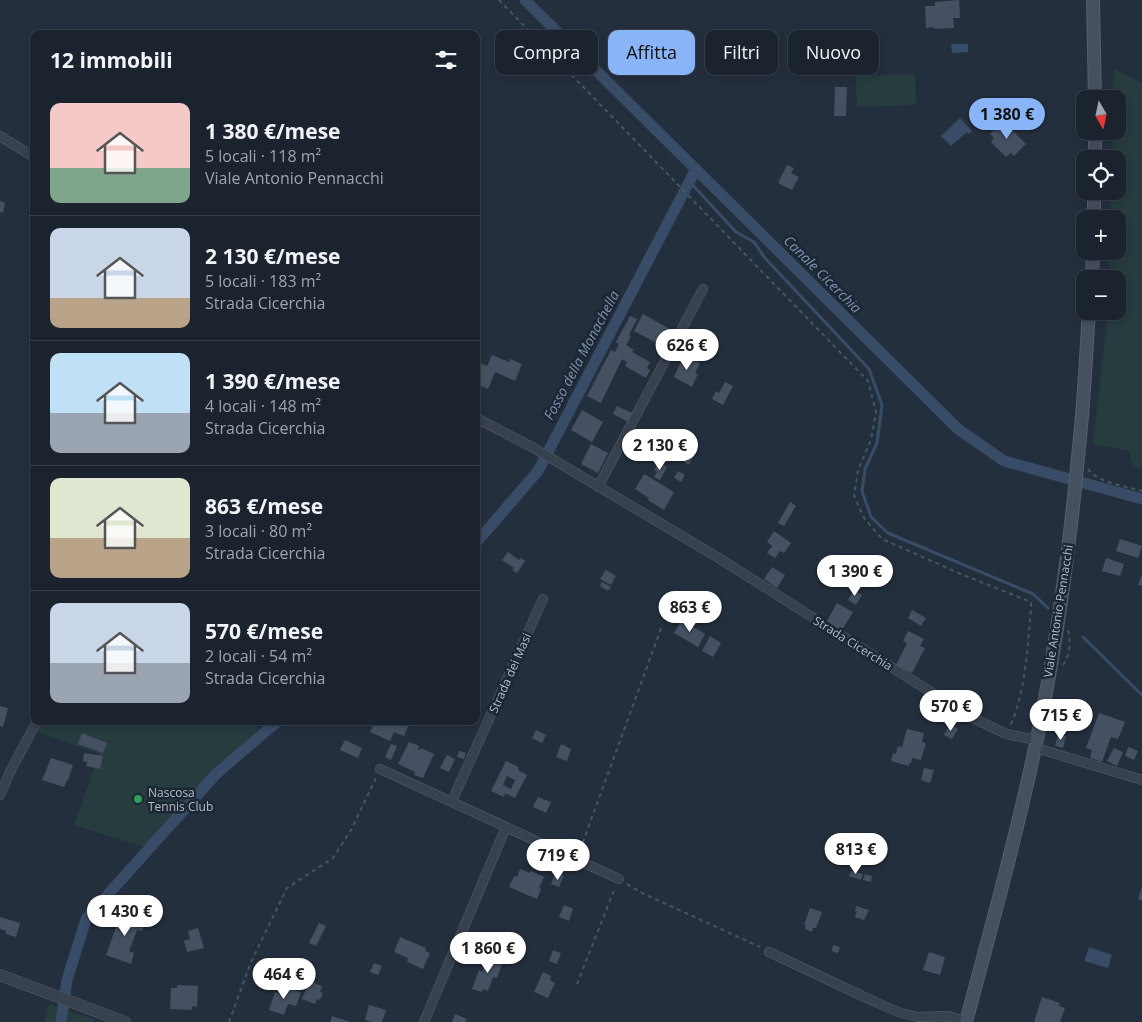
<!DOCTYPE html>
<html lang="it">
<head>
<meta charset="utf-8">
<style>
	body { margin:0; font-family:"Open Sans",sans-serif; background:#242b36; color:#f1f3f6; height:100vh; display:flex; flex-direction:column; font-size:19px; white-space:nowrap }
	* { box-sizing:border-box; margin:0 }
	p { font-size:16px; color:#a0a4aa }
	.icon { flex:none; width:28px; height:28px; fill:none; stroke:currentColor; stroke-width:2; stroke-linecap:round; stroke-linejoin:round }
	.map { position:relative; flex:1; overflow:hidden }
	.sheet { position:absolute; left:30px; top:30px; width:450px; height:695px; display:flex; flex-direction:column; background:#1b232e; border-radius:10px; box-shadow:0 2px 8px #0003,0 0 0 1px #39404a }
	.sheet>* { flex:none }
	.guide { position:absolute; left:495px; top:30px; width:475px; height:45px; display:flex; gap:10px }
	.needle { width:32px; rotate:171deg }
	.buttons { position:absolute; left:1076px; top:90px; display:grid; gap:10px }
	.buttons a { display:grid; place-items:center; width:50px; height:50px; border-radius:10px; background:#1b232e; box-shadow:0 2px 8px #0003,0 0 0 1px #39404a; font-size:25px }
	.price { position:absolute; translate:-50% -42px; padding:0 11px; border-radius:18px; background:#fff; color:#222; font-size:16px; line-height:32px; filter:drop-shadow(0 1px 2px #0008) }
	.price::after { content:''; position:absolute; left:50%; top:30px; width:15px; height:11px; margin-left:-8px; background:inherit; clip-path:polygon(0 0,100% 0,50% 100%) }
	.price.on { background:#8ab4f8; color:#111 }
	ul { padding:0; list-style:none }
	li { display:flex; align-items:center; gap:15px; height:125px; padding:0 20px }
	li+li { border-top:1px solid #39404a }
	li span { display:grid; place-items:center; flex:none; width:140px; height:100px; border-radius:10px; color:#555 }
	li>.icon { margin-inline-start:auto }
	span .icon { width:60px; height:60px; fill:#fffc; stroke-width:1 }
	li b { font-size:21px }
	h2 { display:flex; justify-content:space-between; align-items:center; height:60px; padding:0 20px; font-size:21px }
	.pill { padding:0 18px; border-radius:10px; background:#1b232e; box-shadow:0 2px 8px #0003,0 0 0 1px #39404a; font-size:18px; line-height:45px }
	.pill.on { background:#8ab4f8; color:#111 }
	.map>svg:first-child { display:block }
	.green { fill:#263c3f }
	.water { fill:#394c67 }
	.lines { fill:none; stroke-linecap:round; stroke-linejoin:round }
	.stream { stroke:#394c67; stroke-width:3 }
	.canal { stroke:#394c67; stroke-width:11 }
	.building { fill:#455162; fill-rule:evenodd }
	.minor-casing { stroke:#565f6c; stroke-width:10 }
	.tertiary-casing { stroke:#565f6c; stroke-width:12 }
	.secondary-casing { stroke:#565f6c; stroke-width:14 }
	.path { stroke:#44595c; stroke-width:2; stroke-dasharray:4 4; stroke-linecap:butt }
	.minor { stroke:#38414e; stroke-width:9 }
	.tertiary { stroke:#38414e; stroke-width:11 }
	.secondary { stroke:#465061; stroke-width:12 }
	.leisure-dot { fill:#2e9e5b; stroke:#1d2633; stroke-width:2 }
	.labels { text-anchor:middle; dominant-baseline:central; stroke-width:5; stroke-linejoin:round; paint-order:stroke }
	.street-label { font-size:12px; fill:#b4bcc9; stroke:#1d2633 }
	.poi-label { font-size:12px; fill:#b4bcc9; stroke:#1d2633; text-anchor:start }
	.water-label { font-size:14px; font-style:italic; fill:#7c92b1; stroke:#1d2633 }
</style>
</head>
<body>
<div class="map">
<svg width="1142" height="1022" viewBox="0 0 1142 1022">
	<rect width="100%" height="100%" fill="#242f3e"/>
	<g class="green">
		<polygon points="1114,69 1142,83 1142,470 1133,466 1129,451 1093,444 1108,311 1118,311 1118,279 1109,279 1109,251 1118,251 1118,219 1110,219 1111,191 1118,191 1118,159 1112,159 1112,131 1118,131 1118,99 1113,99"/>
		<polygon points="915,74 916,105 857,107 856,76"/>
		<polygon points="41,721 259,721 254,739 215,772 147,848 74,825 99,754 36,731"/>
		<polygon points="49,1004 93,1019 93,1022 44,1022"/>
	</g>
	<g class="water">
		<polygon points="951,44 968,44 968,52 952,53"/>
		<polygon points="960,118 972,131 969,134 967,132 951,146 941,136"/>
		<polygon points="1089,947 1112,955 1108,968 1084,961"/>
	</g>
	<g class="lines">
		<g class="stream">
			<polyline points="689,181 736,232 754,242 764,257 869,369 882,405 877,443 865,469 862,491 871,517 888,533 1033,594 1048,608"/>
			<polyline points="1083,637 1142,695"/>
		</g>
		<g class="canal">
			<polyline points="525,0 958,429 1004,461 1142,499"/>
			<polyline points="476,543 538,471 696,169"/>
			<polyline points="61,1022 67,980 86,919 216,774 278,721"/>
		</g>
	</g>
	<g class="building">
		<polygon points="959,0 960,18 953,18 954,28 934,29 934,27 926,28 925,6 935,6 935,2"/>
		<polygon points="835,87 847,87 846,116 834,116"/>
		<polygon points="1003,121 1026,144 1014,156 1011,153 1006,157 991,142 994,138 990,134"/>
		<polygon points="787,165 794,168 791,173 799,177 792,190 778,183"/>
		<polygon points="0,201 5,203 3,213 0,212"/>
		<polygon points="643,314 675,332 666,348 634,331"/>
		<polygon points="630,316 637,319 629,335 631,336 626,345 634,350 632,352 650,362 647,368 650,370 646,378 625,366 627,362 622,359 601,403 587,396 611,350 615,352 619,344 616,342"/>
		<polygon points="492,355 509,362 510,359 522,364 515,381 495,372 488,389 476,384 476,361 487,366"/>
		<polygon points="684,355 700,363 695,373 698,374 692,387 674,377"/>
		<polygon points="725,382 733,386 723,405 712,399 716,391 719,393"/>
		<polygon points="617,406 632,413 628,422 613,414"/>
		<polygon points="582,410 603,422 592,442 571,430"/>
		<polygon points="641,439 649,444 644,454 635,449"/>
		<polygon points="591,444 608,453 598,473 581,464"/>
		<polygon points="672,444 681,448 674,462 665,457"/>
		<polygon points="686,451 694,456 689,465 681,460"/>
		<polygon points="659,462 667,467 660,480 654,477 657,472 654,470"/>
		<polygon points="678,471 685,475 681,482 674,478"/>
		<polygon points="644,474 674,492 664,510 648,500 649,498 635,489"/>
		<polygon points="790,502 796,506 784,526 778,523"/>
		<polygon points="774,531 791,543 784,553 780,551 775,558 767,553 772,546 767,542"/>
		<polygon points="1120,539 1142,546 1138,558 1116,551"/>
		<polygon points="508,552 519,560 521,558 525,561 517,573 512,570 514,568 502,560"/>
		<polygon points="1106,558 1124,564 1120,576 1102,571"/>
		<polygon points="772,567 785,575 777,588 764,579"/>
		<polygon points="606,570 616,576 611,585 600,579"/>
		<polygon points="1142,574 1142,586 1138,585"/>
		<polygon points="602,582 611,587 608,591 600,586"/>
		<polygon points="854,590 862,595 856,605 848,600"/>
		<polygon points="837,603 853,612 842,630 827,621"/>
		<polygon points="912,610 926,618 921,626 908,618"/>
		<polygon points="682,620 705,634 698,647 674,633"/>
		<polygon points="908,631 924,639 920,646 925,648 912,673 896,665 907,643 903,641"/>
		<polygon points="710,636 721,643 713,657 702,651"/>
		<polygon points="0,706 8,708 3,727 0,726"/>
		<polygon points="1099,713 1125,722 1118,739 1111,737 1102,762 1090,758 1092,750 1086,748"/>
		<polygon points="375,721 408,721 410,722 404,736 394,732 390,741 370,732"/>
		<polygon points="416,721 422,721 419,726 415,724"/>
		<polygon points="950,724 958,729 952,739 944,735"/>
		<polygon points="907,729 924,733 922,742 926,743 921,760 912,758 911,763 909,763 909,766 891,761 893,753 896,754 898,746 902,747"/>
		<polygon points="536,730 546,735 542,743 532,738"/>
		<polygon points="82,733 107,743 103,753 78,744"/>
		<polygon points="1058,735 1066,736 1063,748 1055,746"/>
		<polygon points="345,740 362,748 358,758 340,750"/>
		<polygon points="409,742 419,746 418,749 420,750 421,748 434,754 423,778 414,775 415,772 398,764"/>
		<polygon points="391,744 397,746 391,760 385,757"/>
		<polygon points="561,744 571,749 567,761 556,757"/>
		<polygon points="1128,747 1138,751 1134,760 1125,756"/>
		<polygon points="1114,748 1123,752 1117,766 1107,761"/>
		<polygon points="459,751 466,753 464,759 457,757"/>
		<polygon points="84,753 103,756 100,769 86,766 87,762 83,761"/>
		<polygon points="447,755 455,759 449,772 440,768"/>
		<polygon points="51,758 73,765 68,780 67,780 64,787 42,780"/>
		<path d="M506 761 519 767 518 770 527 775 515 798 505 793 504 797 491 791ZM507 776 515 780 511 789 503 785Z"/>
		<polygon points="924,768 934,770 930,783 921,780"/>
		<polygon points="538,797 551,802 546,813 533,807"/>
		<polygon points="520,869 530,873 531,871 544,877 539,888 541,889 537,899 509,887 514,876 517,877"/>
		<polygon points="851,871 863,874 861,880 849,876"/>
		<polygon points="559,874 564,876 559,887 551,884 554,876 557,878"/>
		<polygon points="865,874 872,876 871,882 863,880"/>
		<polygon points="1142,887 1142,901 1138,899"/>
		<polygon points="564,905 573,909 569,921 559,917"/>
		<polygon points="856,906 869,910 864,920 855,917 857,911 855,911"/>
		<polygon points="810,908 822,912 816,928 813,928 812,932 805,929 806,925 804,925"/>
		<polygon points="122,911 146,919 142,931 137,930 129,951 134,953 131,964 106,955"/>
		<polygon points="0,917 20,923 16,937 6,934 6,931 0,929"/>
		<polygon points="319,923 326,926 316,946 309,943"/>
		<polygon points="198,928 204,948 187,952 184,941 190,939 188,931"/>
		<polygon points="468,933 477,936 472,950 463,947"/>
		<polygon points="400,937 426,948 425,951 430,953 423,969 407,962 408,958 394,952"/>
		<polygon points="833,945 840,947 838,953 832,951"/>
		<polygon points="553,950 561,953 557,964 549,961"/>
		<polygon points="929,952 945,957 940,975 923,970"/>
		<polygon points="489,953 499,957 497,962 502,964 497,978 493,977 488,991 483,989 482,992 472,989 479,970 482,972"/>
		<polygon points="374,963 382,966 378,975 370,972"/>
		<polygon points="543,972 551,976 550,980 555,983 548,998 534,992"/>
		<polygon points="309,981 322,986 320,992 323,993 320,1000 317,999 315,1004 302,999"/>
		<polygon points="177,985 198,986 197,1007 192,1006 192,1010 170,1009 171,988 177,988"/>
		<polygon points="282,986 301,992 296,1006 288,1004 284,1015 269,1010 275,992 280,994"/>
		<polygon points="1042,997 1060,1003 1059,1006 1065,1008 1060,1022 1034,1022"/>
		<polygon points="369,1005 386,1010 382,1022 372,1022 365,1020"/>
		<polygon points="455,1014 467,1019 465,1022 452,1022"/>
		<polygon points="332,1016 350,1022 330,1022"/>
	</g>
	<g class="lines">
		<g class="minor-casing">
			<g id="minor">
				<polyline points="0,136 34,157"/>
				<polyline points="476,418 532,447 717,557 969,716 1006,734 1036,740"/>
				<polyline points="598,487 703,289"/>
				<polyline points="1034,749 1043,750 1142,780"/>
				<polyline points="380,769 619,879"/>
				<polyline points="0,795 11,770 37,721"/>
				<polyline points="452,801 543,599"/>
				<polyline points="769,952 875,1002 901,1013 918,1017 948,1016 966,1021"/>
				<polyline points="424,1022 506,827"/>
			</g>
		</g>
		<g class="tertiary-casing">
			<polyline id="tertiary" points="0,975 125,1022"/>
		</g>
		<g class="secondary-casing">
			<g id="secondary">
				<polyline points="1093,0 1095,99"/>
				<polyline points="1095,159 1095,131"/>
				<polyline points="1094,219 1094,191"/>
				<polyline points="1092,279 1093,251"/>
				<path d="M966 1022C991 928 1017 834 1037 739 1057 643 1070 545 1079 447 1084 402 1086 357 1089 311"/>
			</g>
		</g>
		<g class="path">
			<path d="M499 0 868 381 876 412 871 440 858 470 854 496 864 518 882 539 961 574 1031 602V610C1027 649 1026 691 1010 726"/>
			<path d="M1088 469C1098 483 1126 486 1142 491"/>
			<path d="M1063 665C1070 657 1071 640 1068 630"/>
			<polyline points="580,850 662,626"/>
			<polyline points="627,884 642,893 760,947"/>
			<polyline points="577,984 615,888"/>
			<polyline points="229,1022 251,962 287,888 333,858 351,830 376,778"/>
		</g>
		<use href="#minor" class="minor"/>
		<use href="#tertiary" class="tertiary"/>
		<use href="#secondary" class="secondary"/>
	</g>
	<circle class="leisure-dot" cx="138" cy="799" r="5"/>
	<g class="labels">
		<g class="street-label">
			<text transform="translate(1058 611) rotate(-81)">Viale Antonio Pennacchi</text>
			<text transform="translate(853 643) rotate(32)">Strada Cicerchia</text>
			<text transform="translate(510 673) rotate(-66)">Strada dei Masi</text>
		</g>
		<g class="poi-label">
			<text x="148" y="792">Nascosa<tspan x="148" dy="14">Tennis Club</tspan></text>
		</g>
		<g class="water-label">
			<text transform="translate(823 274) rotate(45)">Canale Cicerchia</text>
			<text transform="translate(581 355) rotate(-62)">Fosso della Monachella</text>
		</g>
	</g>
</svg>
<div class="buttons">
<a><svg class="needle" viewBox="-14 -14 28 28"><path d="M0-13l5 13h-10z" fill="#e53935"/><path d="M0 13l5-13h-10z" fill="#a0a4aa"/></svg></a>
<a><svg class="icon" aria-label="locate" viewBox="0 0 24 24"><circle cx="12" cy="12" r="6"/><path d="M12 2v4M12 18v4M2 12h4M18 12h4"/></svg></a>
<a>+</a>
<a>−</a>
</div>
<b class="price on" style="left:1007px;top:140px">1 380 €</b>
<b class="price" style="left:687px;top:371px">626 €</b>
<b class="price" style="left:660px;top:471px">2 130 €</b>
<b class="price" style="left:855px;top:597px">1 390 €</b>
<b class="price" style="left:690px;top:633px">863 €</b>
<b class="price" style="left:951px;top:732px">570 €</b>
<b class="price" style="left:1061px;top:741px">715 €</b>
<b class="price" style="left:856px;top:875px">813 €</b>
<b class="price" style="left:558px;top:881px">719 €</b>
<b class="price" style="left:125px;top:937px">1 430 €</b>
<b class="price" style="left:488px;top:974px">1 860 €</b>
<b class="price" style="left:284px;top:1000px">464 €</b>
<div class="guide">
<a class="pill">Compra</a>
<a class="pill on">Affitta</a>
<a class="pill">Filtri</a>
<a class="pill">Nuovo</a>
</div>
<section class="sheet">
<h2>12 immobili<svg class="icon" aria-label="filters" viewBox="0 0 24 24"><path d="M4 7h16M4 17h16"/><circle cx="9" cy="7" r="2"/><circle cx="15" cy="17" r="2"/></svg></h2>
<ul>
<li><span style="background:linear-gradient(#f6c9c9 65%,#7fa58c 0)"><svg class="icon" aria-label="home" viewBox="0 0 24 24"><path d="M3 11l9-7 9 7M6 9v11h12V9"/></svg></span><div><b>1 380 €/mese</b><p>5 locali · 118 m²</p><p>Viale Antonio Pennacchi</p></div></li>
<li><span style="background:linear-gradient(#c9d6e8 70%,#b9a48a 0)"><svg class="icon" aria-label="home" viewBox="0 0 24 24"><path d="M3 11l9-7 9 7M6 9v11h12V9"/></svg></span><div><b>2 130 €/mese</b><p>5 locali · 183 m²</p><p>Strada Cicerchia</p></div></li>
<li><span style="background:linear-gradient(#bfe0f5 60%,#9aa5b1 0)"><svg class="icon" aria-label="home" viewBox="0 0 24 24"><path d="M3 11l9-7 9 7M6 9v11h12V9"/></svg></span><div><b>1 390 €/mese</b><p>4 locali · 148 m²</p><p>Strada Cicerchia</p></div></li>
<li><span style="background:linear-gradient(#dfe7d0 60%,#b9a48a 0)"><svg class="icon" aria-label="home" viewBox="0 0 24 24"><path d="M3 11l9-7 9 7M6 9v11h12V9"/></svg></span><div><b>863 €/mese</b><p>3 locali · 80 m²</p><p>Strada Cicerchia</p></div></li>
<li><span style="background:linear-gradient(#c9d6e8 60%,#9aa5b1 0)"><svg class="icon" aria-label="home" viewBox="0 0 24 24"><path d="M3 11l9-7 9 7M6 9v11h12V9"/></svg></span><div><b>570 €/mese</b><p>2 locali · 54 m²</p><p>Strada Cicerchia</p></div></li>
</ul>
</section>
</div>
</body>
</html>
